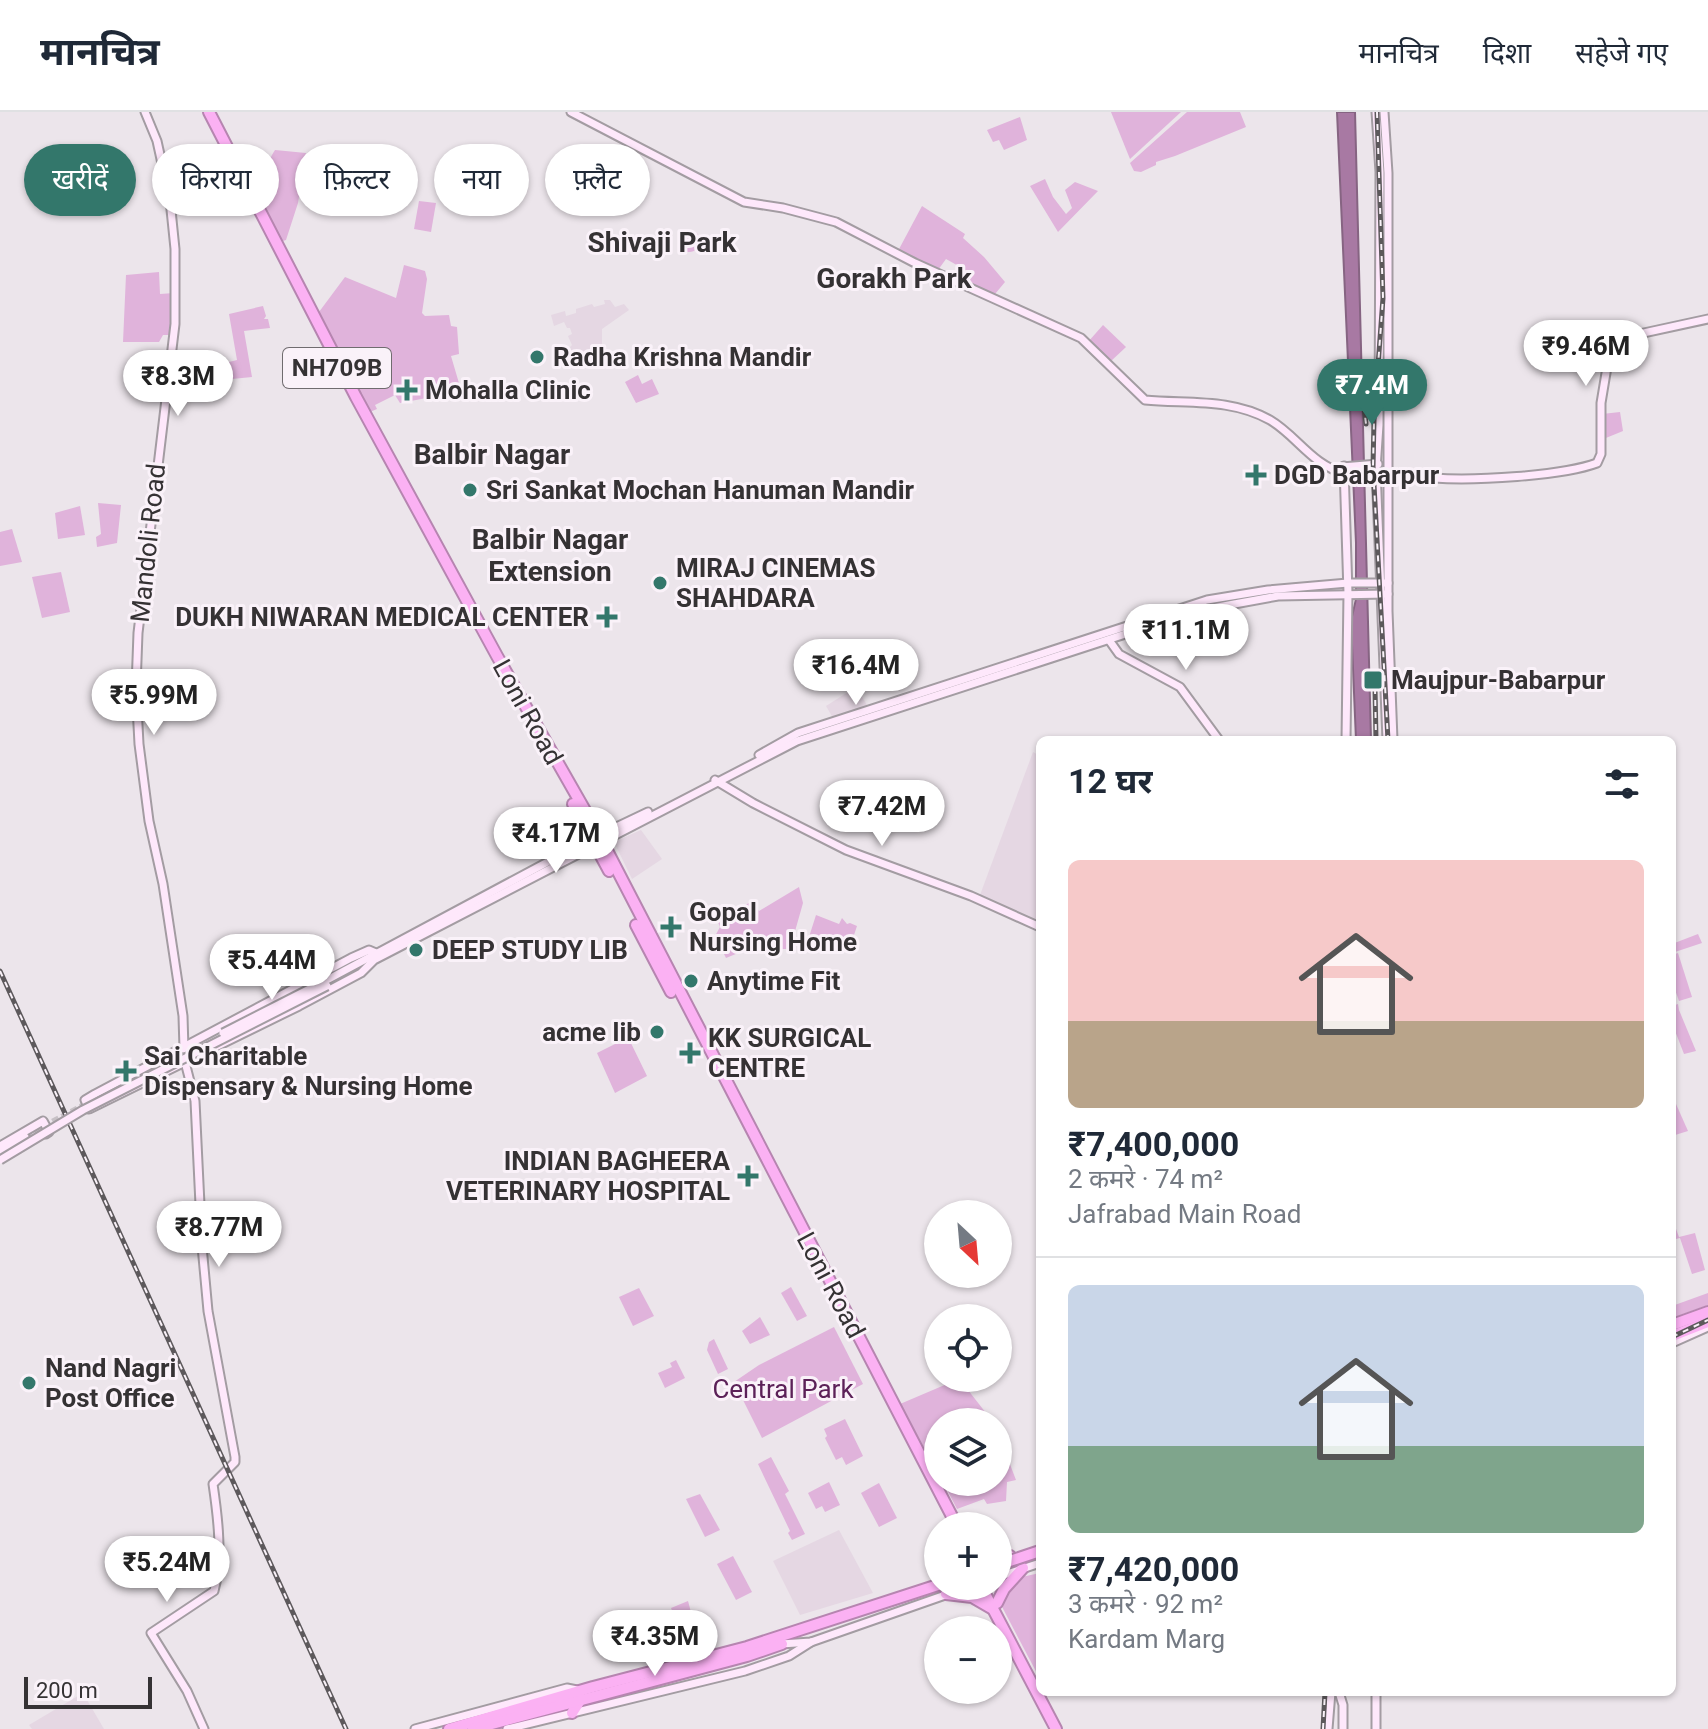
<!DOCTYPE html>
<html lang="hi">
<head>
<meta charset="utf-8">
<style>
	body { margin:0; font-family:Roboto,"Noto Sans Devanagari",sans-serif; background:#f6f6f7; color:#1f2937; height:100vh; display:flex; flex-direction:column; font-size:30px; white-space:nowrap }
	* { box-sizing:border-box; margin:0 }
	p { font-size:26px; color:#747a83 }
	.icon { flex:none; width:44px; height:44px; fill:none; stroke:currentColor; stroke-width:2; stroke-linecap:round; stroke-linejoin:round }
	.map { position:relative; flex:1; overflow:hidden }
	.drawer { position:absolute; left:1036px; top:624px; width:640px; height:960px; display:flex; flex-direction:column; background:#fff; border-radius:12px; box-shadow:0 2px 6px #0004 }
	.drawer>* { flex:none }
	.banner { position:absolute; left:24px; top:32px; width:760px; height:72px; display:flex; gap:16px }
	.needle { width:52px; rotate:154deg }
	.buttons { position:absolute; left:924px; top:1088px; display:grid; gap:16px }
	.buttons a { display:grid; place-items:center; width:88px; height:88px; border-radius:50%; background:#fff; box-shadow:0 2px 6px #0004; font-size:40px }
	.scale { position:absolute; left:24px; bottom:20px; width:128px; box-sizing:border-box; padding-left:8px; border:4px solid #353234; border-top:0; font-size:22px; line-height:28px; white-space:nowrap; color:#353234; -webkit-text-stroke:6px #faf2f9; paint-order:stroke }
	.price { position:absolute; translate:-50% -68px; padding:0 18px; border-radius:28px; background:#fff; color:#222; font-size:26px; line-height:52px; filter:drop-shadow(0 2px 4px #0008) }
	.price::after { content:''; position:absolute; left:50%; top:48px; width:24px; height:18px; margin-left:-12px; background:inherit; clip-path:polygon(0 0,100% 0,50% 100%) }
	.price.selected { background:#33776b; color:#fff }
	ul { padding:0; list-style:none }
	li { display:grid; align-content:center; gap:16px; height:424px; padding:0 32px }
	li+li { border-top:2px solid #e0e1e3 }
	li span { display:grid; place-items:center; height:248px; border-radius:12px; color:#555 }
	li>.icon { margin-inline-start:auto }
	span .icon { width:144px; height:144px; fill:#fffc; stroke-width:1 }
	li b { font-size:34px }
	h2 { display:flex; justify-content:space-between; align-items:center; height:96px; padding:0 32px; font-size:34px }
	.chip { padding:0 28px; border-radius:36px; background:#fff; box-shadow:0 2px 6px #0004; font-size:28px; line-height:72px }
	.chip.selected { background:#33776b; color:#fff }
	header { display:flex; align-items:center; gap:48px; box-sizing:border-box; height:112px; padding:0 40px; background:#fff; border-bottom:2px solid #e0e1e3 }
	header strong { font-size:38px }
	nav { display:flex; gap:44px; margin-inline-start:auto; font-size:28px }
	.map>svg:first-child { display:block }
	.built { fill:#e5d7e3 }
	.green { fill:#e0b3db }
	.water { fill:#a879a3; stroke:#866482; stroke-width:2 }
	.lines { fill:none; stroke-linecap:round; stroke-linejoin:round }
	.secondary-tunnel { stroke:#c7c1c6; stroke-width:7; stroke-dasharray:7 3.5; stroke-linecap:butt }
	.secondary-casing { stroke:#a39ca2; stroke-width:11 }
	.highway-casing { stroke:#b685b0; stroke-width:14 }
	.secondary { stroke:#fee8fb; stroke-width:7 }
	.highway { stroke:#fbb1f3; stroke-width:10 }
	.rail-casing { stroke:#5d595c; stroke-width:5 }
	.rail { stroke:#faf2f9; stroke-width:2; stroke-dasharray:6; stroke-linecap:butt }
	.secondary-bridge-casing { stroke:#a39ca2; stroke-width:11; stroke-linecap:butt }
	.highway-bridge-casing { stroke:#b685b0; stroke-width:14; stroke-linecap:butt }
	.secondary-bridge { stroke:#fee8fb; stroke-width:7 }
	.highway-bridge { stroke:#fbb1f3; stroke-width:10 }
	.poi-dot { fill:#33776b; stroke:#faf2f9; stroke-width:3 }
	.labels { text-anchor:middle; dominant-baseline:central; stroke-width:6; stroke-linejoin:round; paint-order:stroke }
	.shield { fill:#faf2f9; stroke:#706c6f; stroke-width:2 }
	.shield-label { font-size:24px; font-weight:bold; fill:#353234 }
	.poi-label { font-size:26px; font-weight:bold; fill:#353234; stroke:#faf2f9; text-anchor:start }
	.street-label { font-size:26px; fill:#353234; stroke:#faf2f9 }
	.park-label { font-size:26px; fill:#5c2158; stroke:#faf2f9 }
	.neighbourhood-label { font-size:28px; font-weight:bold; fill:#353234; stroke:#faf2f9 }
</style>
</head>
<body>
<header>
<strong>मानचित्र</strong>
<nav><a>मानचित्र</a><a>दिशा</a><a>सहेजे गए</a></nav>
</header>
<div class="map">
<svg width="1708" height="1617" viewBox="0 0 1708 1617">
	<rect width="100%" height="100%" fill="#ece5eb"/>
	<g class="built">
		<polygon points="604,188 610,188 615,195 624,192 629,198 602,217 602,238 591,249 578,255 570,235 572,233 568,224 572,222 570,216 567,216 564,210 554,214 551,203 565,199 566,204 576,201 576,197 592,192 594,195 605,192"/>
		<polygon points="856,575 867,593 833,606 826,594"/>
		<polygon points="1033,640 1040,644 1040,810 980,783"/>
		<polygon points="641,718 662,747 632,767 614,730"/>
		<polygon points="839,1418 873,1481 800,1503 773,1449"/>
		<polygon points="83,1581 104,1617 32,1617 29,1613"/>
	</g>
	<g class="green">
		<polygon points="1111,0 1181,0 1130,47"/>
		<polygon points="1187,0 1240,0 1246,15 1175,44 1156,50 1156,53 1141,60 1134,59 1130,51"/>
		<polygon points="1020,5 1027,28 1004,38 999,28 993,30 987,18"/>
		<path d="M275 38 306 41 298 91 286 128 280 130 253 75C267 65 266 51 275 38Z"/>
		<polygon points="1045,67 1053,85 1066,102 1072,96 1065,78 1075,70 1098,79 1058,120 1030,74"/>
		<polygon points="419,89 436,91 431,120 414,117"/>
		<polygon points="922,94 965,122 963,126 984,145 1005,170 995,182 962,169 959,166 964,157 946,147 938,158 898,139"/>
		<circle cx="689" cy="129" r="11"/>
		<polygon points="404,153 425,159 427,167 422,201 425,204 449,203 451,214 457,215 459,242 451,244 461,278 447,281 443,271 430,276 432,285 400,291 395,283 375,293 377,297 370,300 319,200 345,165 396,186"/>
		<polygon points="159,160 160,182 174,181 170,223 163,223 159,230 123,230 126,163"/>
		<polygon points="263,194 266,204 264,207 268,207 270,216 244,219 252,265 232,267 229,250 237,248 229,202"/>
		<polygon points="1103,213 1126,235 1110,250 1088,230"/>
		<polygon points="638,263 642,272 652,267 659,282 636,291 625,270"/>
		<polygon points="1620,300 1623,319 1601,328 1602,302"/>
		<polygon points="98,391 121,393 117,431 97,435 96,425 101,422"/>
		<polygon points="80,394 85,423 58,427 55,401"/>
		<polygon points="12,417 22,450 0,454 0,420"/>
		<polygon points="61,460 70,500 42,506 32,465"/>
		<polygon points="799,775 803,791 790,837 748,837 726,846 715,824 720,815 718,810 752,789 759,799"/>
		<polygon points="816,803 839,812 842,806 847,812 850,811 857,814 852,829 855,833 853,838 809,825"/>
		<polygon points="1698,822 1702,831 1672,841 1672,832"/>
		<polygon points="1678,841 1692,885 1679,889 1672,869 1672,843"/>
		<polygon points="1678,892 1679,898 1696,939 1684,942 1672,911 1672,894"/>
		<polygon points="628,925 647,964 615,981 597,941 619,930 618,928"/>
		<polygon points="1672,983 1688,1019 1672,1024"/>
		<polygon points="1672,1106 1679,1125 1695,1121 1705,1158 1692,1162 1680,1126 1672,1128"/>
		<polygon points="791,1175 807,1204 797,1209 781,1181"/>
		<polygon points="639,1176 654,1204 633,1214 619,1185"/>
		<polygon points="1708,1181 1708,1193 1672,1206 1672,1194"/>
		<polygon points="760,1205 770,1223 750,1232 742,1219"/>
		<polygon points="834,1215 863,1272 762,1326 734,1270 759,1253"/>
		<polygon points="714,1227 728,1257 718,1262 707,1238 709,1230"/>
		<polygon points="676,1248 685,1266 665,1276 658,1261 672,1255 670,1251"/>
		<polygon points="954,1269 968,1278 993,1310 938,1310 938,1361 900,1292"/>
		<polygon points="845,1307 863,1344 846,1353 842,1345 836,1348 825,1326 827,1324 824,1317"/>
		<polygon points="998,1321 1016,1368 1007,1370 1006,1389 987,1392 984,1387 957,1397 943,1370 998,1370"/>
		<polygon points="771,1345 789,1379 785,1382 805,1422 792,1428 788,1421 790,1419 758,1352"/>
		<polygon points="829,1370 840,1393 825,1400 822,1394 816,1397 808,1381"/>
		<polygon points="879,1371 897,1406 879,1415 861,1381"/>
		<polygon points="700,1382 720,1418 705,1425 686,1387"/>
		<polygon points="733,1444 752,1480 736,1488 717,1452"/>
		<polygon points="1040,1461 1040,1567 1000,1491 1017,1466"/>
		<polygon points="688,1489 696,1519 682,1523 671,1496"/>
	</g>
	<polygon class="water" points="1337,0 1355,0 1371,628 1356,628 1351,509 1356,487 1356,431"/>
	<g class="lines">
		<polyline class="secondary-tunnel" points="25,1025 117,976"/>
		<g class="secondary-casing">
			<g id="secondary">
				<polyline points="145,0 157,29 170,88 175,137 175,212 138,521 136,575 139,632 149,709 163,772 183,904 184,937"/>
				<path d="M571 0 744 90 783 96 836 110 915 151 1081 226 1145 288C1188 292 1231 286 1270 308 1296 323 1313 354 1344 361 1357 363 1373 360 1386 360 1402 360 1418 365 1434 366 1473 369 1562 364 1597 351L1601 342V291L1611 231 1616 227 1708 207"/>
				<polyline points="1376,0 1380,60 1379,313 1376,357 1387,628"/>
				<polyline points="1384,0 1388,61 1388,499 1393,628"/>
				<polyline points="1344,354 1348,481 1346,628"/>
				<polyline points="1342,355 1378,352"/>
				<polyline points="1109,528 1119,542 1180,575 1219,628"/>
				<polyline points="759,643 798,621 1207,488 1268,478 1348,471 1388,471"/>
				<polyline points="715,668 753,691 846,738 971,784 1040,815"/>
				<polyline points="376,841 369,838 351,846 95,982 85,988 89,997 299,894 361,861 374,848 797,629 1196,499 1278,484 1388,482"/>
				<polyline points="325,869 585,730 648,700"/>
				<path d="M185 950 195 989 202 1134 208 1199 235 1345V1350L213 1372C218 1406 223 1446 214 1479L151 1521 187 1579 204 1617"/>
				<polyline points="0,1034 43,1009 49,1020 46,1022"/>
				<polyline points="0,1041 25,1025"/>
				<polyline points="1672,1231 1708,1215"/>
				<polyline points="998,1465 1040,1451"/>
				<polyline points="781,1532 811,1530 971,1474"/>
				<polyline points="1339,1580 1343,1593 1343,1617"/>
				<polyline points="1376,1580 1376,1617"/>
				<polyline points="415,1617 567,1576 582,1579"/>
				<polyline points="507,1617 745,1559 789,1544 811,1530"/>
				<polyline points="1328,1617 1331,1580"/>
			</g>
		</g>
		<g class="highway-casing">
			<g id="highway">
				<polyline points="209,0 356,285 497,544 599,723 957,1414"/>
				<polyline points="573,692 609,759"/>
				<polyline points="636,813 671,880"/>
				<polyline points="1672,1213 1708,1200"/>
				<polyline points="1672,1224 1708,1210"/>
				<polyline points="998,1444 1010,1444"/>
				<polyline points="981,1474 1056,1617"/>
				<polyline points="946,1482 972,1485 991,1496"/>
				<polyline points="997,1491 1004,1477 1023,1456"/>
				<polyline points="572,1601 581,1587"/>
				<polyline points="449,1617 593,1575 747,1535 938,1473"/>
				<polyline points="473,1617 747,1544 782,1532"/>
			</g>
		</g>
		<use href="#secondary" class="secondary"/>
		<use href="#highway" class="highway"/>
		<g class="rail-casing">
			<g id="rail">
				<polyline points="1377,0 1383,186 1374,308 1373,355 1388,628"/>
				<polyline points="1361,270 1366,312"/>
				<polyline points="1375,576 1376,628"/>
				<polyline points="0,859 346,1617"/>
				<polyline points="1672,1225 1708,1208"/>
				<polyline points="1323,1617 1325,1580"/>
			</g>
		</g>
		<use href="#rail" class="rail"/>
		<g class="secondary-bridge-casing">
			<g id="secondary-bridge">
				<polyline points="223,921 325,869"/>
				<polyline points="0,1048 83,998 327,874"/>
			</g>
		</g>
		<g class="highway-bridge-casing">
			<polyline id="highway-bridge" points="998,1453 1040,1439"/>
		</g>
		<use href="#secondary-bridge" class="secondary-bridge"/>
		<use href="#highway-bridge" class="highway-bridge"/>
	</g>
	<g class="poi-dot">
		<circle cx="537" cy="245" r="8"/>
		<path d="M403 266h8v8h8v8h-8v8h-8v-8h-8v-8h8z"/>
		<path d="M1252 351h8v8h8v8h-8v8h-8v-8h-8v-8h8z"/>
		<circle cx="470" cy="378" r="8"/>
		<circle cx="660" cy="471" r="8"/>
		<path d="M603 493h8v8h8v8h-8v8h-8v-8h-8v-8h8z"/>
		<rect x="1363" y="558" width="20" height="20" rx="4"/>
		<path d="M667 803h8v8h8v8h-8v8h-8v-8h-8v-8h8z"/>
		<circle cx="416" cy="838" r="8"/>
		<circle cx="691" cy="869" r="8"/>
		<circle cx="657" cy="920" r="8"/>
		<path d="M686 929h8v8h8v8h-8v8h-8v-8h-8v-8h8z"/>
		<path d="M122 947h8v8h8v8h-8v8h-8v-8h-8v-8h8z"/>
		<path d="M744 1052h8v8h8v8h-8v8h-8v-8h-8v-8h8z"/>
		<circle cx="29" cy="1271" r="8"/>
	</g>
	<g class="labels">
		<rect class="shield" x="283" y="236" width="108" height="40" rx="6"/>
		<g class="shield-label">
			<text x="337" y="256">NH709B</text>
		</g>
		<g class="poi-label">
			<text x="553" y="245">Radha Krishna Mandir</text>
			<text x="425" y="278">Mohalla Clinic</text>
			<text x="1274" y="363">DGD Babarpur</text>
			<text x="486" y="378">Sri Sankat Mochan Hanuman Mandir</text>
			<text x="676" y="456">MIRAJ CINEMAS<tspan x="676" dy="30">SHAHDARA</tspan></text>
			<text x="589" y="505" text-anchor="end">DUKH NIWARAN MEDICAL CENTER</text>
			<text x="1391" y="568">Maujpur-Babarpur</text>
			<text x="689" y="800">Gopal<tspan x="689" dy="30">Nursing Home</tspan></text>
			<text x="432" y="838">DEEP STUDY LIB</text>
			<text x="707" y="869">Anytime Fit</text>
			<text x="641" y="920" text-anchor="end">acme lib</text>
			<text x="708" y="926">KK SURGICAL<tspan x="708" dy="30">CENTRE</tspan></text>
			<text x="144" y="944">Sai Charitable<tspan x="144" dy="30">Dispensary &amp; Nursing Home</tspan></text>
			<text x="730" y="1049" text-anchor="end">INDIAN BAGHEERA<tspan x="730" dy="30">VETERINARY HOSPITAL</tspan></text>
			<text x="45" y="1256">Nand Nagri<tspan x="45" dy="30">Post Office</tspan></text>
		</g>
		<g class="street-label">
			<text transform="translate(148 431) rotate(-84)">Mandoli Road</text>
			<text transform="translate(528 600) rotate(61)">Loni Road</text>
			<text transform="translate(831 1173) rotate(62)">Loni Road</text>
		</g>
		<g class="park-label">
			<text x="783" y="1277">Central Park</text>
		</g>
		<g class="neighbourhood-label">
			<text x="662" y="130">Shivaji Park</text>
			<text x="894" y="166">Gorakh Park</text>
			<text x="492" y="342">Balbir Nagar</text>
			<text x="550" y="427">Balbir Nagar<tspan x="550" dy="32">Extension</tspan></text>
		</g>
	</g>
</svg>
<div class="buttons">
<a><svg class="needle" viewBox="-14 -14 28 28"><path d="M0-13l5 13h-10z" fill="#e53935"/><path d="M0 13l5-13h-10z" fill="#747a83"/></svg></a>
<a><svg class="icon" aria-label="locate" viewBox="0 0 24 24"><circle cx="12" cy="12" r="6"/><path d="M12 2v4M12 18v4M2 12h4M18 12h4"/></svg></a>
<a><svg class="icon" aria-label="layers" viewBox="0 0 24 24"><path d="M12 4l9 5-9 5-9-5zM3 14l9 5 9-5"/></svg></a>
<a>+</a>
<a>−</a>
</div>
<div class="scale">200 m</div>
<b class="price" style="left:1586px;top:276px">₹9.46M</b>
<b class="price" style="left:178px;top:306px">₹8.3M</b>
<b class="price selected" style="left:1372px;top:315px">₹7.4M</b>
<b class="price" style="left:1186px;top:560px">₹11.1M</b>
<b class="price" style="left:856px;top:595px">₹16.4M</b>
<b class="price" style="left:154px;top:625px">₹5.99M</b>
<b class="price" style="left:882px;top:736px">₹7.42M</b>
<b class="price" style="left:556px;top:763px">₹4.17M</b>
<b class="price" style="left:272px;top:890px">₹5.44M</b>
<b class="price" style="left:219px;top:1157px">₹8.77M</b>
<b class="price" style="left:167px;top:1492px">₹5.24M</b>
<b class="price" style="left:655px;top:1566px">₹4.35M</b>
<div class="banner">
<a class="chip selected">खरीदें</a>
<a class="chip">किराया</a>
<a class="chip">फ़िल्टर</a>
<a class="chip">नया</a>
<a class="chip">फ़्लैट</a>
</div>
<section class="drawer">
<h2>12 घर<svg class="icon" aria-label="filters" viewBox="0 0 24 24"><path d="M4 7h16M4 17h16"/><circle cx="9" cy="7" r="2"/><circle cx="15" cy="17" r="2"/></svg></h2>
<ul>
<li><span style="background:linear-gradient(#f6c9c9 65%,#b9a48a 0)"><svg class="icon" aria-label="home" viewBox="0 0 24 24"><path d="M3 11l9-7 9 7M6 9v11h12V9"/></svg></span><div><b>₹7,400,000</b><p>2 कमरे · 74 m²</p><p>Jafrabad Main Road</p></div></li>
<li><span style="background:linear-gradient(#c9d6e8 65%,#7fa58c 0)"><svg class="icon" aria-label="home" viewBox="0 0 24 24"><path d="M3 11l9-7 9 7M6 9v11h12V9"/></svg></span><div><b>₹7,420,000</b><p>3 कमरे · 92 m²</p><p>Kardam Marg</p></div></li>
</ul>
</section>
</div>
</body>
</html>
